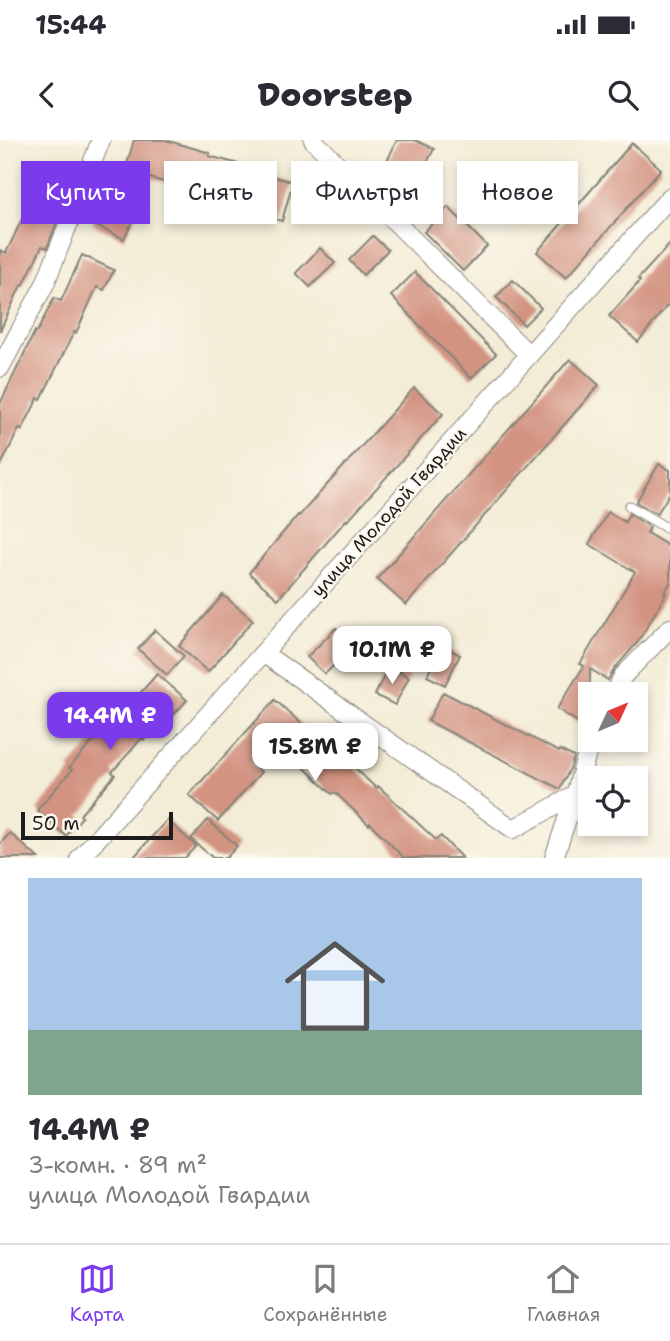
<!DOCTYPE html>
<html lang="ru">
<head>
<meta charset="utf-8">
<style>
	body { margin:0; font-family:"Shantell Sans",sans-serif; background:#f7f7f7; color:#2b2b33; height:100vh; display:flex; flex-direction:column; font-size:26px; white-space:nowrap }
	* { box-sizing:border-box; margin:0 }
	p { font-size:23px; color:#7c7c81 }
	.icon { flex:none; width:38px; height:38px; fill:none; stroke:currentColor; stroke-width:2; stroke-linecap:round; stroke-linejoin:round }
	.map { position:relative; height:718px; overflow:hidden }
	.drawer { display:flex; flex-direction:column; background:#fff; flex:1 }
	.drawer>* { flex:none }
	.banner { position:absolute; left:21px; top:21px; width:628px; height:63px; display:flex; gap:14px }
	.needle { width:46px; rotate:46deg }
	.fabs { position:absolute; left:578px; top:542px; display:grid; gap:14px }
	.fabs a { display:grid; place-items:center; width:70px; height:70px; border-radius:0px; background:#fff; box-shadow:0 4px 10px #0003; font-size:35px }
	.scale { position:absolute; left:21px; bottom:18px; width:152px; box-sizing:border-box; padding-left:7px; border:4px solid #1c1c1c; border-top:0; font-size:19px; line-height:24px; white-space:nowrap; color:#1c1c1c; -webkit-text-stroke:5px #fbf7ec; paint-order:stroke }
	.price { position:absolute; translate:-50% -60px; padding:0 16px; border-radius:14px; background:#fff; color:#222; font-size:23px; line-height:46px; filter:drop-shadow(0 2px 4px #0008) }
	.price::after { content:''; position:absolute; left:50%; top:42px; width:21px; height:16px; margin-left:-10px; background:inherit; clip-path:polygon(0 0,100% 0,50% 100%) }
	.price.current { background:#7c3aed; color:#fff }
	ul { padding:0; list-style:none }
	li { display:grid; align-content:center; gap:14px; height:371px; padding:0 28px }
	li+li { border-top:2px solid #e1e1e2 }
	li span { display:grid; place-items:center; height:217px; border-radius:0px; color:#555 }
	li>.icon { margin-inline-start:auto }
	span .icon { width:126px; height:126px; fill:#fffc; stroke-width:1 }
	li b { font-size:30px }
	.chip { padding:0 24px; border-radius:0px; background:#fff; box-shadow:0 4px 10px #0003; font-size:24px; line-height:63px }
	.chip.current { background:#7c3aed; color:#fff }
	.status { display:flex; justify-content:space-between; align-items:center; height:49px; padding:0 35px; background:#fff; direction:ltr }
	.status svg { height:19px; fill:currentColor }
	header { display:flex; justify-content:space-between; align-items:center; height:91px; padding:0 28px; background:#fff; font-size:32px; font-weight:800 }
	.menu { display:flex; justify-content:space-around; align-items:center; height:98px; border-top:2px solid #e1e1e2; background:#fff; font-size:19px; color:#7c7c81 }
	.menu a { display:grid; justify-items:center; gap:4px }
	.menu .current { color:#7c3aed }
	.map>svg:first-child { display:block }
	.building { fill:#d39381 }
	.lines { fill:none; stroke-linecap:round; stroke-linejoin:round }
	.service-casing { stroke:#888479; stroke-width:11 }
	.minor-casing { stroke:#888479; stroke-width:20 }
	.service { stroke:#fff; stroke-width:9 }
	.minor { stroke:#fff; stroke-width:18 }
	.labels { text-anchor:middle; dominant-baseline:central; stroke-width:5; stroke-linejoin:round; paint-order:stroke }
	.street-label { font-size:18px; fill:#1c1c1c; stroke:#fbf7ec }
</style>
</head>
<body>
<div class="status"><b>15:44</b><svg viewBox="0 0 49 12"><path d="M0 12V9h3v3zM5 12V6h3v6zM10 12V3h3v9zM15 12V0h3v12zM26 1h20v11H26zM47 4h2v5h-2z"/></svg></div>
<header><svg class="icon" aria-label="back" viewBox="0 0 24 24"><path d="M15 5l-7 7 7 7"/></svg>Doorstep<svg class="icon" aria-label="search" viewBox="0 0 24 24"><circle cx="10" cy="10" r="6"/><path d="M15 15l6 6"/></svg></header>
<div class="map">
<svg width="670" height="718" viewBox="0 0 670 718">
	<rect width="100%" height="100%" fill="#fbf7ec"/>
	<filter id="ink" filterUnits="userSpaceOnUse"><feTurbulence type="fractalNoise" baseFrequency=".0143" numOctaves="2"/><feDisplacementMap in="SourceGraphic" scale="14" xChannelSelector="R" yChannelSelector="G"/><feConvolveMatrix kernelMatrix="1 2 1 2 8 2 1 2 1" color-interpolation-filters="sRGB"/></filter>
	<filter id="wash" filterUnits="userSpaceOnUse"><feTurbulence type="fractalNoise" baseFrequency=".00686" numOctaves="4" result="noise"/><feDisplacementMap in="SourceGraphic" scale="28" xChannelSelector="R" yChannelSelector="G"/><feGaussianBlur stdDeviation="1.57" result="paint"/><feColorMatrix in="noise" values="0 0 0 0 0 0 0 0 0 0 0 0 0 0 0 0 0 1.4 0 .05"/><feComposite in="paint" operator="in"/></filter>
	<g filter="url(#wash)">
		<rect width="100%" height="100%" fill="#f3ecd6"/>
		<g id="blocks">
			<g class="building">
				<polygon points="134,0 165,0 210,13 209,16 257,29 256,32 293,42 282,81 258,74 259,72 222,62 223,59 125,31"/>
				<polygon points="397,0 415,0 434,9 409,57 377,42"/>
				<polygon points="632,3 661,29 566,138 537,112"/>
				<polygon points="47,33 71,45 47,108 42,106 23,146 21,145 0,191 0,110 6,113 25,73 28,74"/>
				<polygon points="91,58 134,79 124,99 92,84 94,81 84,76"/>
				<polygon points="448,67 487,106 463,131 424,92"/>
				<polygon points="373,96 388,110 363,135 349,120"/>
				<polygon points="670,104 670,162 638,202 609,176 640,141 638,139"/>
				<polygon points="320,108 335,123 310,147 296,133"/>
				<polygon points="82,115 114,130 104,150 97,147 76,193 74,192 41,259 38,258 22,290 19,289 0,327 0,264 35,191 37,192 54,158 61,161"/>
				<polygon points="415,132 496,214 471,238 391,156"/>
				<polygon points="513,140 541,168 524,185 496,157"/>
				<polygon points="570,219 599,245 406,465 377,439"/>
				<polygon points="414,248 443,274 347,381 346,380 278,459 249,433 298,375 299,376"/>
				<polygon points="659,324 670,330 670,353 657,374 636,362"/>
				<polygon points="608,372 625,382 629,374 650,387 647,393 670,407 670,443 664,453 666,454 638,502 615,528 608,540 590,529 589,589 557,569 584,526 580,524 635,432 589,404"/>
				<polygon points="223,455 253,480 208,532 179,506"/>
				<polygon points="336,488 354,505 325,534 307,517"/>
				<polygon points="155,490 184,516 167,535 138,509"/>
				<polygon points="442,506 460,515 445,545 427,536"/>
				<polygon points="389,526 409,537 395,565 375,555"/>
				<polygon points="157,534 187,560 170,579 166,575 144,600 142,598 112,632 115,635 80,675 82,677 66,696 37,670 72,630 69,628 96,598 93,595 110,575 112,577 131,555 135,559"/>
				<polygon points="443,552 559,612 560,610 574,617 571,627 560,649 428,581"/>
				<polygon points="275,560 312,593 315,590 376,648 378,646 436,700 441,696 462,718 404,718 370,683 369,685 335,652 332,654 274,599 251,623 261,632 218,681 189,655"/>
				<polygon points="167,680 196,706 185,718 133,718"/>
				<polygon points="208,680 237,706 226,718 213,718 191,699"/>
				<polygon points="10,693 38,718 0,718 0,704"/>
			</g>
		</g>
	</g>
	<g filter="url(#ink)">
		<use href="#blocks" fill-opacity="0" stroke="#888479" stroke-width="2"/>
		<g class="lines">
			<g class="service-casing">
				<polyline id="service" points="629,366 670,390"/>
			</g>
			<g class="minor-casing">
				<g id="minor">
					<polyline points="313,0 529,215"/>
					<polyline points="0,228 45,144 101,0"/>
					<polyline points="263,513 513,689 575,655"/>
					<polyline points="614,555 623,536 670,488"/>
					<polyline points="80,718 670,57"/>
					<polyline points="554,718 575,655 591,600"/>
				</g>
			</g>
			<use href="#service" class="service"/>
			<use href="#minor" class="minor"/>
		</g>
	</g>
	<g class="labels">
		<g class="street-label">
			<text transform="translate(389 372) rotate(-48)">улица Молодой Гвардии</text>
		</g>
	</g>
</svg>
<div class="fabs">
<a><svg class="needle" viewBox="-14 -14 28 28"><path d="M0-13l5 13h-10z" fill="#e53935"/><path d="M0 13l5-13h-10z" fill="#7c7c81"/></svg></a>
<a><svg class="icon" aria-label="locate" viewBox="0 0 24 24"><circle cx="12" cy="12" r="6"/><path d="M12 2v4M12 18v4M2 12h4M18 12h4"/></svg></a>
</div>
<div class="scale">50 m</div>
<b class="price" style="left:392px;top:546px">10.1M ₽</b>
<b class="price current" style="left:110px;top:612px">14.4M ₽</b>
<b class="price" style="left:315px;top:643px">15.8M ₽</b>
<div class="banner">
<a class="chip current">Купить</a>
<a class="chip">Снять</a>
<a class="chip">Фильтры</a>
<a class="chip">Новое</a>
</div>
</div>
<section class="drawer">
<ul>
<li><span style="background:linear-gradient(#a9c7e8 70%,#7fa58c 0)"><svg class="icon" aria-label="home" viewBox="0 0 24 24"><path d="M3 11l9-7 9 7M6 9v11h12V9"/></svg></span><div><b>14.4M ₽</b><p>3-комн. · 89 m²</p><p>улица Молодой Гвардии</p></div></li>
</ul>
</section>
<nav class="menu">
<a class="current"><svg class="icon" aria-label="map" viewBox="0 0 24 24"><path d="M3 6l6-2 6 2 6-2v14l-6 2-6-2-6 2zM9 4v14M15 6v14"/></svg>Карта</a>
<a><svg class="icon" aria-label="saved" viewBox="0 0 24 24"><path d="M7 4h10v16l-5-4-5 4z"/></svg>Сохранённые</a>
<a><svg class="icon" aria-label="home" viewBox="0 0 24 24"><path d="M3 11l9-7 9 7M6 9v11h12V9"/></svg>Главная</a>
</nav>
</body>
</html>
